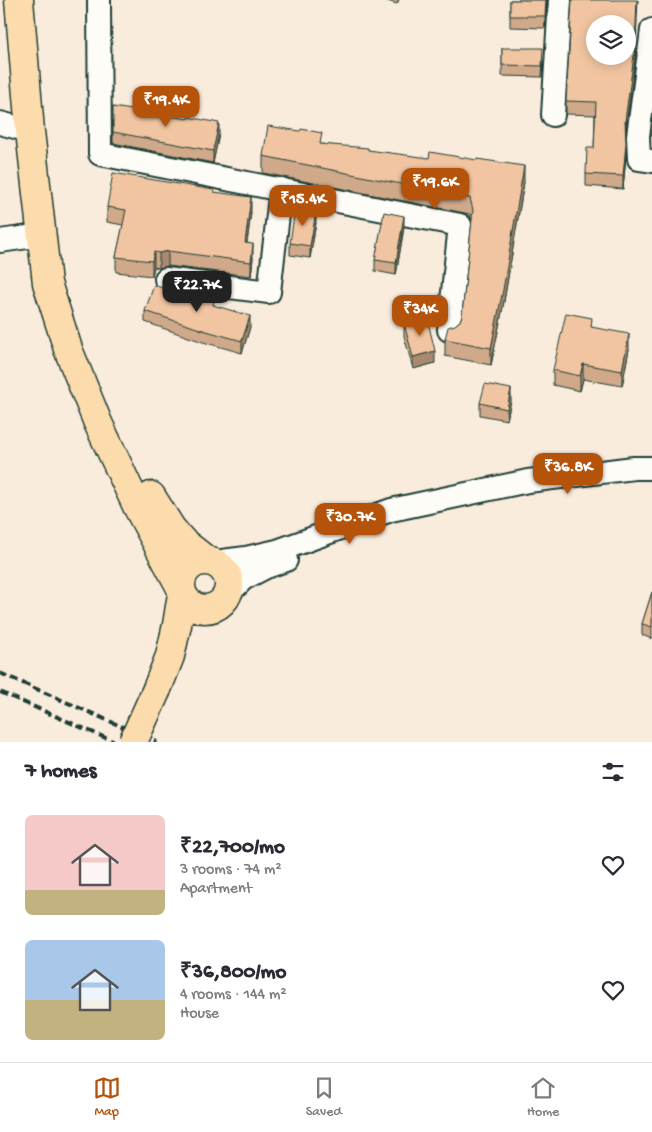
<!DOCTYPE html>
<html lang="en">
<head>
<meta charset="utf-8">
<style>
	body { margin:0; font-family:"Gochi Hand",sans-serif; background:#f2f2f3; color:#2b2b33; height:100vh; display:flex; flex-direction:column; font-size:19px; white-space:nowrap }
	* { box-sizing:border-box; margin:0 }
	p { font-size:16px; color:#7c7c81 }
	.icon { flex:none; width:28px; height:28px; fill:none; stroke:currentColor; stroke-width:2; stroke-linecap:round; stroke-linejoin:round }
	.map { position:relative; height:742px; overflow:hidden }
	.side { display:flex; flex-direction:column; background:#fff; flex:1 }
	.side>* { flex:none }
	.controls { position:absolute; left:586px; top:15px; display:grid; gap:10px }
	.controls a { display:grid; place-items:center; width:50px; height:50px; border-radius:50%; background:#fff; box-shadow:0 2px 12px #0003; font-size:25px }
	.price { position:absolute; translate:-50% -42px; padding:0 11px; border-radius:10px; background:#b45309; color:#fff; font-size:16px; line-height:32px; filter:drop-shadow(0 1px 2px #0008) }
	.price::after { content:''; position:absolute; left:50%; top:30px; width:15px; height:11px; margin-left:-8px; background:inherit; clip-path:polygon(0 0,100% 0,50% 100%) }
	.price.on { background:#222; color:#fff }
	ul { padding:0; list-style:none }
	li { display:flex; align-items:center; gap:15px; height:125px; padding:0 25px }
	li span { display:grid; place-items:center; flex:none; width:140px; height:100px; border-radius:8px; color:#555 }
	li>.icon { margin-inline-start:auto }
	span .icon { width:60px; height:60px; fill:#fffc; stroke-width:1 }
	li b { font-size:21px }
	h2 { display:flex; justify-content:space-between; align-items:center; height:60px; padding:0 25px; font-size:21px }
	.tabs { display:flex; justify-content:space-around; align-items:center; height:70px; border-top:1px solid #e1e1e2; background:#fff; font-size:14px; color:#7c7c81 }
	.tabs a { display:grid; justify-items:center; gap:2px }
	.tabs .on { color:#b45309 }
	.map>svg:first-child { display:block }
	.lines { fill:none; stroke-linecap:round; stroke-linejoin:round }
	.minor-casing { stroke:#1f3d34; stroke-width:26 }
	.major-casing { stroke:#1f3d34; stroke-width:31 }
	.minor { stroke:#fdfcf7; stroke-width:22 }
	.major { stroke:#fcdcac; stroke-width:28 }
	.rail { stroke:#1f3d34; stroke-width:4; stroke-dasharray:8 4; stroke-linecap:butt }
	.major-bridge-casing { stroke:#1f3d34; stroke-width:31; stroke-linecap:butt }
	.major-bridge { stroke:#fcdcac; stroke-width:28 }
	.wall { fill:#cfa98a; stroke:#1f3d34 }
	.shaded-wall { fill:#a98a71; stroke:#1f3d34 }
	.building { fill:#f1c5a1; stroke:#1f3d34; fill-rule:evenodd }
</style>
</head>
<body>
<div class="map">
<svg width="652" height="742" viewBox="0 0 652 742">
	<rect width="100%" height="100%" fill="#f9ecdd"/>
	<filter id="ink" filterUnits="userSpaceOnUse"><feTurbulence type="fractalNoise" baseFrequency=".02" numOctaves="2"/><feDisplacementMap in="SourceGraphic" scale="10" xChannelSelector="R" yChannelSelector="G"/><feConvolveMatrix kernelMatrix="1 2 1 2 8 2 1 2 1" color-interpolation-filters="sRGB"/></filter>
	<g filter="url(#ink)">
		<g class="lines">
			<g class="minor-casing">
				<g id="minor">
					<polyline points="99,0 100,154 460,225 449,330"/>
					<polyline points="652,30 638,136 639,159 652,161"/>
					<polyline points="553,115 560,0"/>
					<polyline points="0,123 30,131"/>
					<polyline points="0,241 42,235"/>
					<polyline points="166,279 269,292 281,189"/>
					<polyline points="214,562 246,558 277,551 391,510 528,481 634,468 652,468"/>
					<polyline points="227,595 243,579 266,567 286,560"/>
				</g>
			</g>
			<g class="major-casing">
				<g id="major">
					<polyline points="19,0 30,131 47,283 68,349 98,423 137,506 180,586"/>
					<polyline points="151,496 171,528 183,542 206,560"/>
					<circle cx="205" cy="585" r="24"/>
					<polyline points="157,689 170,656 177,625 182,594"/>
				</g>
			</g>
			<use href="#minor" class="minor"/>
			<use href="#major" class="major"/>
			<g class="rail">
				<polyline points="0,673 157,742"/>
				<polyline points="0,692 115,742"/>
			</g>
			<g class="major-bridge-casing">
				<polyline id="major-bridge" points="133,742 157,689"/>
			</g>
			<use href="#major-bridge" class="major-bridge"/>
		</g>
		<g class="wall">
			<polygon points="384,0 399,0 397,4"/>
			<polygon points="510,0 547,0 545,28 510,27"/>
			<polygon points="638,0 635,61 625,132 626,156 623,189 586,186 586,174 594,148 595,115 566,114 566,101"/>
			<polygon points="502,48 543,60 542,77 502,76"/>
			<polygon points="113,107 219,134 213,163 113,143"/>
			<polygon points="322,144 368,150 524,182 503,307 491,365 445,356 445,339 455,325 460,321 462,315 472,222 470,214 263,173 263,156"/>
			<polygon points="214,192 251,212 247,243 253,258 251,276 168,266 159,268 154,267 152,276 116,272 116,257 123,225 107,222 107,207"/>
			<polygon points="316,223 310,258 290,255 290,243"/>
			<polygon points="404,227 396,275 375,271 375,260"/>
			<polygon points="214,305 250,327 242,353 203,342 145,322 145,311"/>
			<polygon points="404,324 435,363 413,369 404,336"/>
			<polygon points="592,327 629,349 622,386 583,379 580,391 553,385 553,370"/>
			<polygon points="511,400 507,420 480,415 480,403"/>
			<polygon points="652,592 652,639 642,635 642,624"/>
		</g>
		<g class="shaded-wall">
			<polygon points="546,0 547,0 545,28 545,16"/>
			<polygon points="637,0 635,61 625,134 625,121"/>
			<polygon points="219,123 219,134 213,163 213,151"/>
			<polygon points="626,143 626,156 623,189 623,176"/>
			<polygon points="524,166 524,182 503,307 491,365 491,348"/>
			<polygon points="251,197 251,212 245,258 245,243"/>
			<polygon points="316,212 316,223 310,258 310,246"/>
			<polygon points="404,216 404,227 396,275 396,263"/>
			<polygon points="253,244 253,258 251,276 251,262"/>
			<polygon points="168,251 168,266 159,268 159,253"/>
			<polygon points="154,252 154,267 152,276 152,261"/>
			<polygon points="250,316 250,327 242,353 242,341"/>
			<polygon points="629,334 629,349 622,386 622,371"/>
			<polygon points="435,351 435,363 413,369 413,357"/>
			<polygon points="583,364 583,379 580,391 580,376"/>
			<polygon points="511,389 511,400 507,420 507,409"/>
		</g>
		<g class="building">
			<polygon points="510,0 546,0 545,16 510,16"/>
			<path d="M572 0H637L635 48 625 121 626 143 623 176 586 174 587 148H594L596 102 566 101ZM595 24H628V56H595Z"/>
			<polygon points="502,48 543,48 542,66 502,65"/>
			<polygon points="113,107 188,119 188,117 219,123 213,151 113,132"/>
			<polygon points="652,119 652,136 651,125"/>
			<polygon points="268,126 300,131 301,129 322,133 320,144 368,148 368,150 429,158 430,152 477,160 477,159 524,166 503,290 491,348 445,339 448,327 455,325 460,321 462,315 473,210 470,198 263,156"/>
			<polygon points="113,173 214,190 214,192 251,197 245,243 253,244 251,262 168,251 159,253 154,252 152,261 116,257 126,210 107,207"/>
			<polygon points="295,209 316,212 310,246 290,243"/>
			<polygon points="384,212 404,216 396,263 375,260"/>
			<polygon points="154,285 183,295 184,292 214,301 213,305 250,316 242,341 203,330 145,311"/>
			<polygon points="566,313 592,318 591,327 629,334 622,371 583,364 580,376 553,370"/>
			<polygon points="427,318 435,351 413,357 404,324"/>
			<polygon points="485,384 511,389 507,409 480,403"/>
			<polygon points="652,592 652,627 642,624"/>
		</g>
	</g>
</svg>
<div class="controls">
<a><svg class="icon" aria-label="layers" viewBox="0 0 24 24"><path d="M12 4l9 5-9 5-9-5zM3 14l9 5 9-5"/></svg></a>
</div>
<b class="price" style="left:166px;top:128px">₹19.4K</b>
<b class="price" style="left:435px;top:210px">₹19.6K</b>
<b class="price" style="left:303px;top:227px">₹15.4K</b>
<b class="price on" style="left:197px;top:313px">₹22.7K</b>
<b class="price" style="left:420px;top:337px">₹34K</b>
<b class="price" style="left:568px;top:495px">₹36.8K</b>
<b class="price" style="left:350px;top:545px">₹30.7K</b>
</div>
<section class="side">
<h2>7 homes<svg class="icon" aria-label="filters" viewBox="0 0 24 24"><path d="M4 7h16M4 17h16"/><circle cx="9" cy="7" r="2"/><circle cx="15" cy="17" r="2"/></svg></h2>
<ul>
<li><span style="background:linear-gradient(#f6c9c9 75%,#c2b280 0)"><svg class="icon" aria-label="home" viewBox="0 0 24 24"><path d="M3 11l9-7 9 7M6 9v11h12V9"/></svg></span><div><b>₹22,700/mo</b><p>3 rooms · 74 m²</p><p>Apartment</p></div><svg class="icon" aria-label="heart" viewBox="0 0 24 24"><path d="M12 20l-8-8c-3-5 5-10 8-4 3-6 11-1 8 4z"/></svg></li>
<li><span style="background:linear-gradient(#a9c7e8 60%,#c2b280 0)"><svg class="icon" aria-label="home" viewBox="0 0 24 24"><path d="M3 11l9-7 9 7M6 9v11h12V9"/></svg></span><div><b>₹36,800/mo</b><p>4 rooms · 144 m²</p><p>House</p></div><svg class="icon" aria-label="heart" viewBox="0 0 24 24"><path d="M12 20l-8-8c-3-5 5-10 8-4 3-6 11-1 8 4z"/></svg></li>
</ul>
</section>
<nav class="tabs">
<a class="on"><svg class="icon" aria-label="map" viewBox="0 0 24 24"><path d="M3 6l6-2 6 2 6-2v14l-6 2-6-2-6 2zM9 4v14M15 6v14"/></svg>Map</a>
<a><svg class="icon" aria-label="saved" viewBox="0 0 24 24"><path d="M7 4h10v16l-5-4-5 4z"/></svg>Saved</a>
<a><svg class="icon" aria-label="home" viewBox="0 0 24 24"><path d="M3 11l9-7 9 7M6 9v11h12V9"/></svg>Home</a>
</nav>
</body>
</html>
